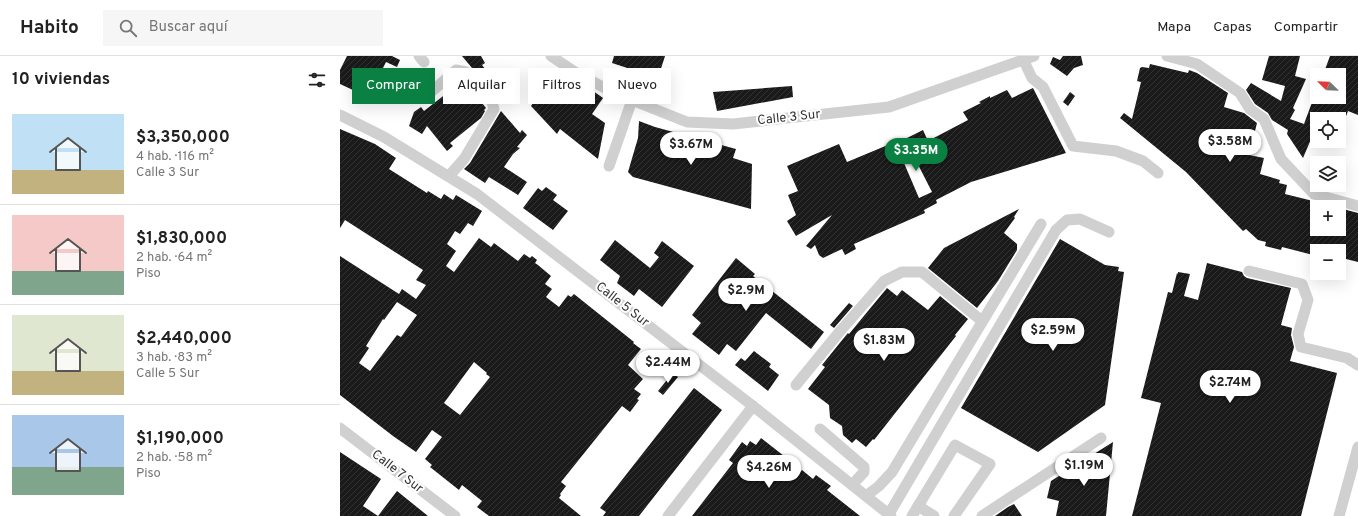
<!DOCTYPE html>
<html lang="es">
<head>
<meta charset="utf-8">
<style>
	body { margin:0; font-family:Overpass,sans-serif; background:#f6f6f6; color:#222; height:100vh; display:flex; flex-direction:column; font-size:15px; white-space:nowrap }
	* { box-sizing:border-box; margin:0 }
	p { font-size:13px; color:#767676 }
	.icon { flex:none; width:22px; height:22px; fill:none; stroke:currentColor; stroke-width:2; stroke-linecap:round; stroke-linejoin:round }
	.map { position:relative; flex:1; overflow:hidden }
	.side { display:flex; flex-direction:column; background:#fff; width:340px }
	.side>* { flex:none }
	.guide { position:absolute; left:12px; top:12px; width:380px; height:36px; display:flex; gap:8px }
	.needle { width:26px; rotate:293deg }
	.controls { position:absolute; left:970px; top:12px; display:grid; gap:8px }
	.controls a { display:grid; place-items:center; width:36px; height:36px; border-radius:0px; background:#fff; box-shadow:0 4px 16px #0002; font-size:20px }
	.price { position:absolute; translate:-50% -34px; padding:0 9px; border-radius:14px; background:#fff; color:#222; font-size:13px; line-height:26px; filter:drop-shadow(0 1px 2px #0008) }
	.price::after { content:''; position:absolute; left:50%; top:24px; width:12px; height:9px; margin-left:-6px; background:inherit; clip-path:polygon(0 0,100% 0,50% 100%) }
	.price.active { background:#0b8043; color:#fff }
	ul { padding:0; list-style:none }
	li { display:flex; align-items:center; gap:12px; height:100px; padding:0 12px }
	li+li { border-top:1px solid #e0e0e0 }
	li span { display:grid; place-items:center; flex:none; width:112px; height:80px; border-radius:0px; color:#555 }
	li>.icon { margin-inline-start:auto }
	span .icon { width:48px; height:48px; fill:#fffc; stroke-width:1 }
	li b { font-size:17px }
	h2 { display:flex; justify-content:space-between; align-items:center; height:48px; padding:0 12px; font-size:17px }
	.chip { padding:0 14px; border-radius:0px; background:#fff; box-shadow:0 4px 16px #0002; font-size:14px; line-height:36px }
	.chip.active { background:#0b8043; color:#fff }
	header { display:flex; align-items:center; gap:24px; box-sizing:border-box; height:56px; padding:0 20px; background:#fff; border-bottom:1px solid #e0e0e0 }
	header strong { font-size:19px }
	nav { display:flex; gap:22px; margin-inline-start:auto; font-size:14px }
	.search { width:280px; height:36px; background:#f6f6f6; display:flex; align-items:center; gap:10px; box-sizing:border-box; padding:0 14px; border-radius:0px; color:#767676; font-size:15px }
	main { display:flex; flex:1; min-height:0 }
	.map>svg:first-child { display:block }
	.building { fill:url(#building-hatch); fill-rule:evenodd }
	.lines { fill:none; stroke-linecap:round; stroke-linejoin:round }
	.minor { stroke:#d0d0d0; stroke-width:11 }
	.labels { text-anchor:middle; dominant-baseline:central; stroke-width:4; stroke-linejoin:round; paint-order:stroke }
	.street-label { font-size:13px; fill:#333; stroke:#fff }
</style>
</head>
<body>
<header>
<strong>Habito</strong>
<div class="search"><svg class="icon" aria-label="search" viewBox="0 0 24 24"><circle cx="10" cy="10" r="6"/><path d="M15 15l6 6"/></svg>Buscar aquí</div>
<nav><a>Mapa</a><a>Capas</a><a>Compartir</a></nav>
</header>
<main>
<section class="side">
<h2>10 viviendas<svg class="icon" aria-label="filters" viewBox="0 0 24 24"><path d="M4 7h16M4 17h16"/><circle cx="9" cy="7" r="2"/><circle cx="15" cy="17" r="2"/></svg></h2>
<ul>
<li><span style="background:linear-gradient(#bfe0f5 70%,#c2b280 0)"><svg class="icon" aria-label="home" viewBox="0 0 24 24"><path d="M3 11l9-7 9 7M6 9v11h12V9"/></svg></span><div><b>$3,350,000</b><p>4 hab. · 116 m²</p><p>Calle 3 Sur</p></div></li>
<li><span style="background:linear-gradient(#f6c9c9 70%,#7fa58c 0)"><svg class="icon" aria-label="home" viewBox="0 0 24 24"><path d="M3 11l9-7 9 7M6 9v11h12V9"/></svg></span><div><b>$1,830,000</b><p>2 hab. · 64 m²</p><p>Piso</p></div></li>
<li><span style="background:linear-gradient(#dfe7d0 70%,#c2b280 0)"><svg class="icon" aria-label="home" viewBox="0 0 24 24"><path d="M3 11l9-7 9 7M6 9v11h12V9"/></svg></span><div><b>$2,440,000</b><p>3 hab. · 83 m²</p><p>Calle 5 Sur</p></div></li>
<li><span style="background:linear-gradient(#a9c7e8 65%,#7fa58c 0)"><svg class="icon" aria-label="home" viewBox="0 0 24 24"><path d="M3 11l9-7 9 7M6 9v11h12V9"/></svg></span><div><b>$1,190,000</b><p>2 hab. · 58 m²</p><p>Piso</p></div></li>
</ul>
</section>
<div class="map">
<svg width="1018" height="460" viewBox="0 0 1018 460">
	<defs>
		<pattern id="building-hatch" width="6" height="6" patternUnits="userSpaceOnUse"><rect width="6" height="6" fill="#1a1a1a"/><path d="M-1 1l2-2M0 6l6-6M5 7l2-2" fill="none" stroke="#333"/></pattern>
	</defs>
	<rect width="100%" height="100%" fill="#fff"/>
	<g class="building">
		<polygon points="7,0 52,0 60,4 57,11 46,6 36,26 47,31 41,47 0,28 0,14"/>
		<polygon points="122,0 141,0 145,7 142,9 159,31 152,36"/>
		<polygon points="274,0 325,0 318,22 272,7"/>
		<polygon points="723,0 741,0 743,9 734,12 727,20 710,8 713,1 720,4"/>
		<polygon points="929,0 960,0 955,20 966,23 953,52 955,54 950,63 964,68 974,41 999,41 999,19 983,19 990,0 1018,0 1018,59 1008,55 1000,76 999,63 977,63 977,69 963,102 947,78 948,74 932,64 928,57 915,48 906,34 911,27 941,45 945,30 922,24"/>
		<polygon points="810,8 848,17 849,14 857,17 888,37 884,51 904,57 917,67 909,99 924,102 920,118 940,124 939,127 947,129 945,138 977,146 977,173 999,173 999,152 1018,157 1018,206 1006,203 1005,207 999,205 999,195 977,195 977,200 942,191 941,194 925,190 926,186 918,184 906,173 903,175 899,171 846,116 780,62 784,57 792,63 801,26 797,25 800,12 802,11 809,12"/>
		<polygon points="223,21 245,37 249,32 263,42 252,58 265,67 258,103 220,73 217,78 191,50 203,32 212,38"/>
		<polygon points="121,26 124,29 126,27 146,52 144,54 145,55 141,62 110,87 113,90 107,95 87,70 82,78 69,70 74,56 81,51 84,55"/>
		<polygon points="452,30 453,41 377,55 373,36"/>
		<polygon points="693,32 726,97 631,126 596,144 597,147 584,154 585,157 514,188 516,193 505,199 502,193 483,202 479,199 475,189 471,193 466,190 492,159 456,180 447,165 456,159 448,139 458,135 447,110 499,88 507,106 555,86 579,142 592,136 565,83 583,74 588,85 628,64 623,56 641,47 639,46 650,40 650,42 667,34 672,42"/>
		<polygon points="730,36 735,40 728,50 723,46"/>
		<polygon points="161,55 180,77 182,74 187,79 177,91 180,92 173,98 164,111 187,126 178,139 149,121 145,127 124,113 130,107"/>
		<polygon points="299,65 315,71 396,93 393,102 412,108 411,153 293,121 288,116 298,82"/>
		<path d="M0 73 35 88 56 102 49 113 87 137 88 135 101 143 104 138 113 144 116 139 142 155 133 170 128 167 120 178 115 175 107 188 116 195 106 210 114 216 139 182 151 191 154 187 178 205 184 198 190 202 192 200 197 204 195 207 198 209 211 220 205 228 212 233 206 241 219 251 228 239 231 241 234 238 294 286 293 287 301 293 288 309 303 323 294 333 301 338 297 343 299 344 290 356 282 350 221 426 226 430 220 438 221 439 219 442 241 460H149L137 451 142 445 122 429 119 434 90 411 92 409 85 403 102 381 92 374 76 396 53 380 0 339V200L59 238 62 233 76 243 86 229 76 224 83 214 5 164 0 172ZM57 246 77 259 61 281 57 279 30 315 19 307 29 292 26 290 43 263 44 264ZM134 306 147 317 146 318 150 321 120 359 104 347Z"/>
		<polygon points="206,131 217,139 213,144 228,155 213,174 183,152 198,132 202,135"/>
		<polygon points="679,153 674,161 675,162 664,177 677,188 677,194 658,225 637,252 588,212 604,192"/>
		<polygon points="720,183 765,209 779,211 778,215 784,216 765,349 698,396 621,352"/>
		<polygon points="275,184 310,212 319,201 314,197 322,185 354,210 322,251 299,233 294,240 277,227 280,220 260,204"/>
		<polygon points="396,202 415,218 413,220 484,276 471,293 426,257 396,295 387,288 379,299 352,278 361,267 352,259"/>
		<polygon points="867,207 902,216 904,220 907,222 951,232 941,269 952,272 951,279 954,291 950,305 997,317 961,460 792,460 821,347 801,342 828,236 832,237 837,217 838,218 838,216 850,218 844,240 858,244"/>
		<polygon points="547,232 557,240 562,234 588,254 600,240 628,263 615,279 616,280 534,384 533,383 526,391 516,383 512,387 503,379 502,370 490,362 489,349 468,333 485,311 482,309 507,278 508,277 509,278"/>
		<polygon points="509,247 513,250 494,272 490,269"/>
		<polygon points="414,295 431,308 429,311 439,319 428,335 395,309 401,302 405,305"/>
		<polygon points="334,318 338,321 323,339 318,335 331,319"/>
		<polygon points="354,332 382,354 299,460 263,460 266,456 260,452"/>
		<polygon points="421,382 444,400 439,407 456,421 462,414 473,423 476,419 491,430 487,434 520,460 352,460 393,407 389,404 402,386 407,390 410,385 416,389"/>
		<polygon points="773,386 766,460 716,460 719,445 707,442 711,425"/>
		<polygon points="0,396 41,423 23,450 38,460 57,435 88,460 0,460"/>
		<polygon points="674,448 682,460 655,460 668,451"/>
	</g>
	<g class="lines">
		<g class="minor">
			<polyline points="79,0 84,6"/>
			<polyline points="211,0 235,16 274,37 347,66 393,68 549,51 694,0"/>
			<polyline points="827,0 857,8 900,37 910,53 924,63 941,103 974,138 1018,150"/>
			<polyline points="683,3 692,22 703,31 733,90 776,95 803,105 818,117"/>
			<polyline points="89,38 116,14 126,16 152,46 154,53 124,103 109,120"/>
			<polyline points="0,59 44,81 137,138 413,350 551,460"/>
			<polyline points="269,110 292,44"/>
			<polyline points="909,215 962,228 968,244 958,278 961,291 1007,302 1018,309"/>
			<polyline points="502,273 544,225 562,216 582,216 642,265"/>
			<polyline points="456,329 501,274"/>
			<polyline points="0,372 115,460"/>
			<polyline points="480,373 524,411 524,416 512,429"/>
			<polyline points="526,440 539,430 552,416 701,168"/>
			<polyline points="578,450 594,460"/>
			<polyline points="549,458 716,174 727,164 740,163 769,176"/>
			<polyline points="328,460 413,350"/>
			<polyline points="572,460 615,389 650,408 614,460"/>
			<polyline points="642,460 761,382"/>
			<polyline points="999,460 1018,391"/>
		</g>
	</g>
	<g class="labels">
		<g class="street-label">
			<text transform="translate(449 62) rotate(-6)">Calle 3 Sur</text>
			<text transform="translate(282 249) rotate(38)">Calle 5 Sur</text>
			<text transform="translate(57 416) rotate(38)">Calle 7 Sur</text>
		</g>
	</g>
</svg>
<div class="controls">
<a><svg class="needle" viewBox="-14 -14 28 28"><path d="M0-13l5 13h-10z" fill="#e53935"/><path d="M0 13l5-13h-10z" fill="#767676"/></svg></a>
<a><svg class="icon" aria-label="locate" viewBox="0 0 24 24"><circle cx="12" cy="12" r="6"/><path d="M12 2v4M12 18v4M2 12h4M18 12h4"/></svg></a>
<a><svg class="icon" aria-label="layers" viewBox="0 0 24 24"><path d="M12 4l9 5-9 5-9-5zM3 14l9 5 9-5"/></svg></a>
<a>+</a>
<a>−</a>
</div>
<b class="price" style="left:890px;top:107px">$3.58M</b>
<b class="price" style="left:351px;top:110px">$3.67M</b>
<b class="price active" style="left:576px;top:116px">$3.35M</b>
<b class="price" style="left:406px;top:256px">$2.9M</b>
<b class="price" style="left:713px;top:296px">$2.59M</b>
<b class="price" style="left:544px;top:306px">$1.83M</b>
<b class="price" style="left:328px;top:328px">$2.44M</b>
<b class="price" style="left:890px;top:348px">$2.74M</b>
<b class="price" style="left:744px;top:431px">$1.19M</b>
<b class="price" style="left:429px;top:433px">$4.26M</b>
<div class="guide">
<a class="chip active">Comprar</a>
<a class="chip">Alquilar</a>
<a class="chip">Filtros</a>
<a class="chip">Nuevo</a>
</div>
</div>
</main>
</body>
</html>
